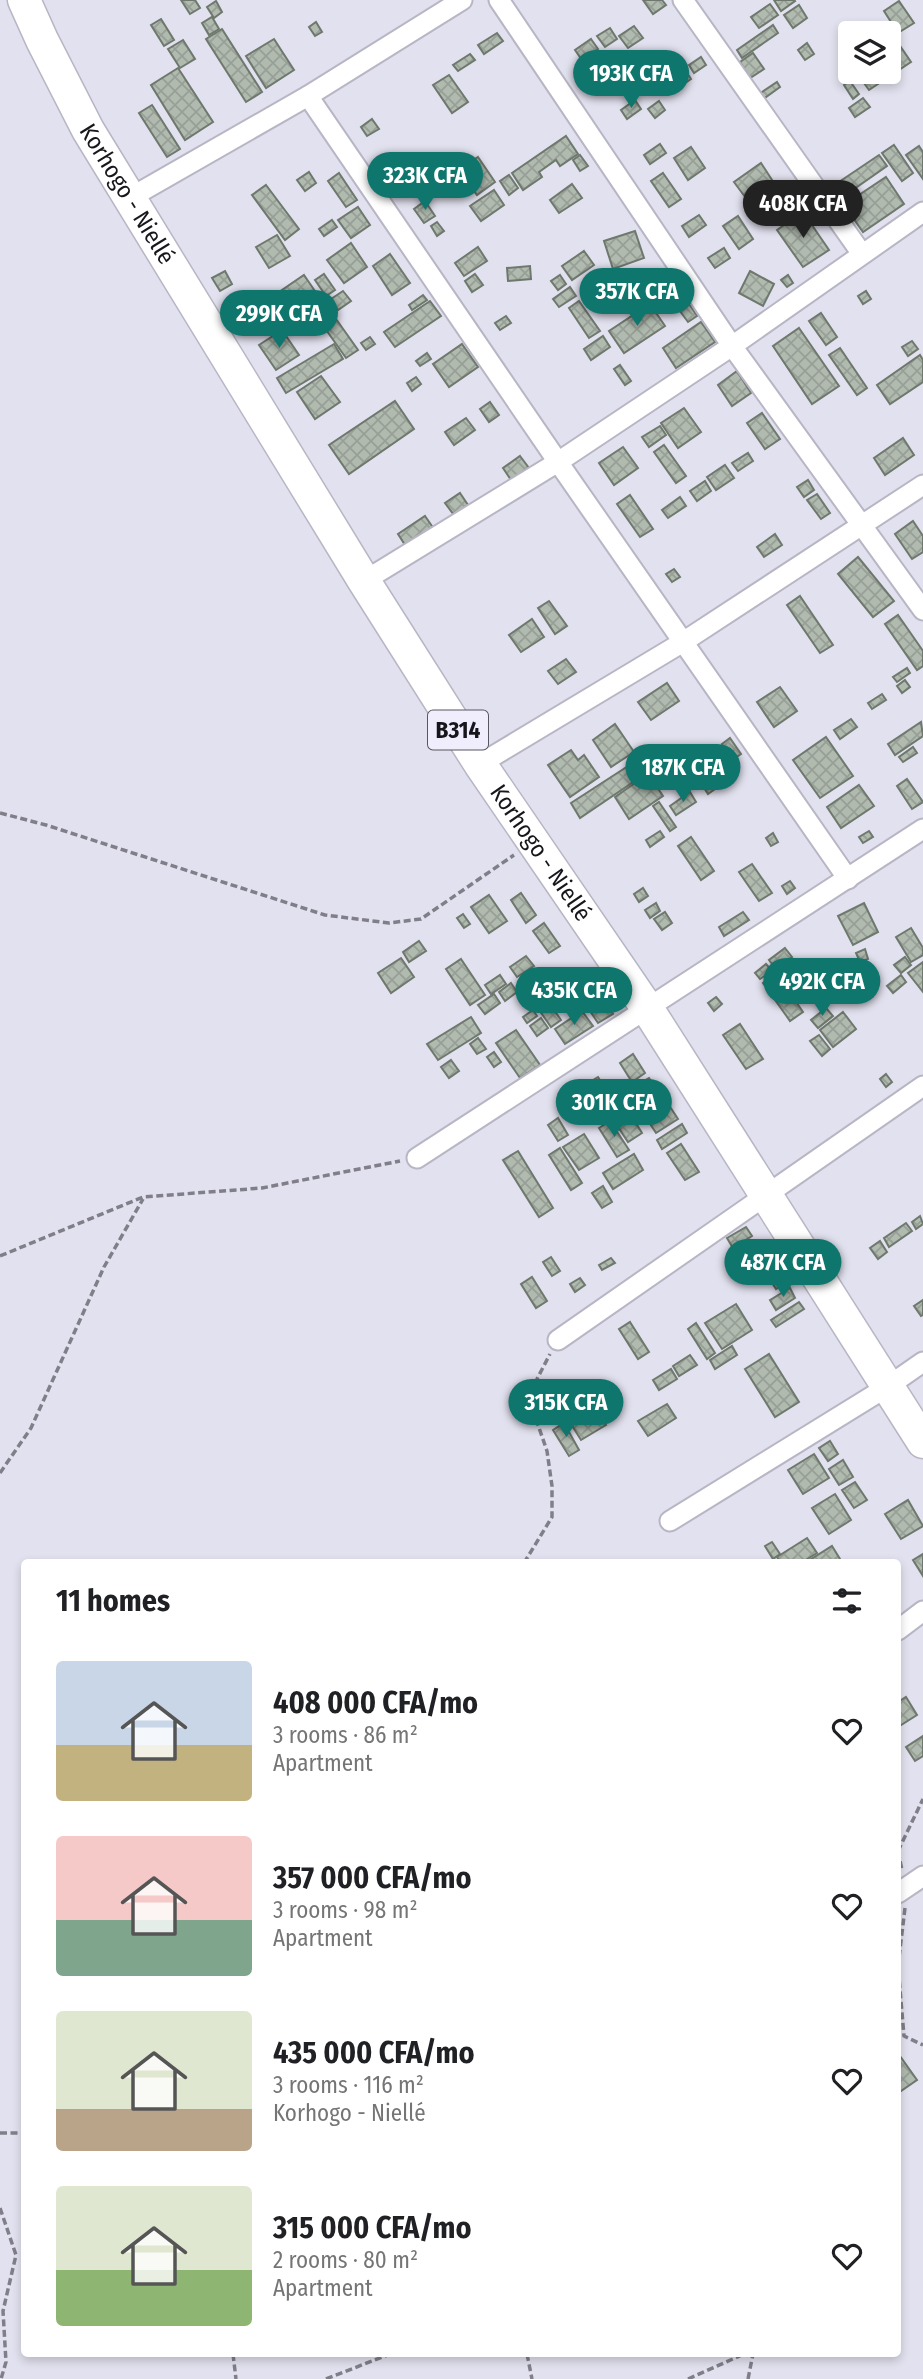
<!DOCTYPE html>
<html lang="en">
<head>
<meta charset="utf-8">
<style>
	body { margin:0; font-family:"Fira Sans Condensed",sans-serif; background:#f6f6f6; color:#202124; height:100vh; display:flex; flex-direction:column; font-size:26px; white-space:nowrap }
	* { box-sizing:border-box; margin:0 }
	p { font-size:23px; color:#757577 }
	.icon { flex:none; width:38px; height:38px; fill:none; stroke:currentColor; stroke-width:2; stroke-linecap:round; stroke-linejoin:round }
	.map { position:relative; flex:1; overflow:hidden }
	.panel { position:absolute; left:21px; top:1559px; width:880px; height:798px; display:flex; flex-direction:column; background:#fff; border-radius:7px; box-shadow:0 4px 10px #0003 }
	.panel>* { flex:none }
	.buttons { position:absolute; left:838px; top:21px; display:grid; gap:14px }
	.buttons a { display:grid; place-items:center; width:63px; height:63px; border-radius:7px; background:#fff; box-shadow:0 4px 10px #0003; font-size:35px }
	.price { position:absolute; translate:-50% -60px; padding:0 16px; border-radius:24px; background:#0f766e; color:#fff; font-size:23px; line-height:46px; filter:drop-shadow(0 2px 4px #0008) }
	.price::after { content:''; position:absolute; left:50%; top:42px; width:21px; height:16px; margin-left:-10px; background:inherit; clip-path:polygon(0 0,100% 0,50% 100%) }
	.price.current { background:#222; color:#fff }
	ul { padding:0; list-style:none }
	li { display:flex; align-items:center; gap:21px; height:175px; padding:0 35px }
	li span { display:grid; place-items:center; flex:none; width:196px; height:140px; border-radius:7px; color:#555 }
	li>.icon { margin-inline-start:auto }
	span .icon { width:84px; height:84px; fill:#fffc; stroke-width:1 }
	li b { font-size:30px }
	h2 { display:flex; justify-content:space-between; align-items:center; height:84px; padding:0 35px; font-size:30px }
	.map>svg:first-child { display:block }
	.building { fill:url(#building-cross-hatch); stroke:#6e786d; stroke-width:2 }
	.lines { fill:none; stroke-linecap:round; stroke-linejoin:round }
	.street-casing { stroke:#b8b6c4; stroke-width:23 }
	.primary-casing { stroke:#b8b6c4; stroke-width:35 }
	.path { stroke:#807f89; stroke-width:3.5; stroke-dasharray:7 3.5; stroke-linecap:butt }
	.street { stroke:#fff; stroke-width:19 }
	.primary { stroke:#fff; stroke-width:32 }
	.labels { text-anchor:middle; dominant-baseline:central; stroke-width:5; stroke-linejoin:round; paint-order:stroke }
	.shield { fill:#f0eefd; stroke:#58575f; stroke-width:2 }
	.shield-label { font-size:23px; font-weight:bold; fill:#17161b }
	.street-label { font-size:24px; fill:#17161b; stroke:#f0eefd }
</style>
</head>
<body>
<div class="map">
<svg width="923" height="2379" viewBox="0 0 923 2379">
	<defs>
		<pattern id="building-cross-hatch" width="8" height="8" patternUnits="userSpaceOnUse" patternTransform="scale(1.75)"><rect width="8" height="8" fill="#b0baaf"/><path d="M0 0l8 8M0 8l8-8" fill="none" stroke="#979f96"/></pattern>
	</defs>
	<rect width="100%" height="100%" fill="#e2e1ef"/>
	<g class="building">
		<polygon points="181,0 195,0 200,8 190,14"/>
		<polygon points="643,0 662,0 666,5 653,14"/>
		<polygon points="774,0 794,0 795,1 781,11"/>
		<polygon points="216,1 222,12 214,18 207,7"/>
		<polygon points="899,1 914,23 898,33 884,11"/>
		<polygon points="770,4 778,15 759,28 751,17"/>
		<polygon points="799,5 807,18 793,28 784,15"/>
		<polygon points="212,17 219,29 209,35 202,23"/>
		<polygon points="161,19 174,40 164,46 151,25"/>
		<polygon points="316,22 322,32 315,36 309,27"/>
		<polygon points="773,25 778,33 742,58 737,50"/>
		<polygon points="634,26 643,38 628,48 619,36"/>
		<polygon points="610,28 617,39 605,47 597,36"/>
		<polygon points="222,29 262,92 246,102 206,39"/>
		<polygon points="497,33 503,41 484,54 478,45"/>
		<polygon points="892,34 911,62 869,90 856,72 889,72 889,36"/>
		<polygon points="274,39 294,70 266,88 246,56"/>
		<polygon points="591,39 598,49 582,60 575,50"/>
		<polygon points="183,40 195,59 180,68 168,49"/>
		<polygon points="807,43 814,54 805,60 798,50"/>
		<polygon points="753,53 764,69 750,78 740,62"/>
		<polygon points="470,54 475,60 458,71 453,65"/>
		<polygon points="701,57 706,65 694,73 689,65"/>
		<polygon points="682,65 691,79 668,95 658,82"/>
		<polygon points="178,68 213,122 185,140 151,85"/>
		<polygon points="449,75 468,102 452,113 433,85"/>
		<polygon points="850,81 859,94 853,99 844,85"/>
		<polygon points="777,82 780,87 762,100 759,94"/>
		<polygon points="863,98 870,107 855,117 849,108"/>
		<polygon points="635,100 641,109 627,119 621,110"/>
		<polygon points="659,101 665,110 655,118 648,109"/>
		<polygon points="152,105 180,149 167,157 139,113"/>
		<polygon points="372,119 379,129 367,136 361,127"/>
		<polygon points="566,136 578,154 560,166 556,160 539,172 542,177 523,190 512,173"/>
		<polygon points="660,144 666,153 650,164 644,155"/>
		<polygon points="894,145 913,173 902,181 882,153"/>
		<polygon points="919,146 923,152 923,179 906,155"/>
		<polygon points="691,147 705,168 688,180 674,158"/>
		<polygon points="580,155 588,166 580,171 573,160"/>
		<polygon points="879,155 887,166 844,196 836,184"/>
		<polygon points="478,157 495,182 477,195 459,170"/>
		<polygon points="761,163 774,183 748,201 734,182"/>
		<polygon points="309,172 316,183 305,191 297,180"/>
		<polygon points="339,173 357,200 346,207 328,181"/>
		<polygon points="663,173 681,199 669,207 651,181"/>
		<polygon points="509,175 518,188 509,195 500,181"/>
		<polygon points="886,177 904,204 863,232 844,205"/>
		<polygon points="572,184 582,198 559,213 550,200"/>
		<polygon points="266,185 299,229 285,240 252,195"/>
		<polygon points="494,190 504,205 481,221 470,206"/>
		<polygon points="792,192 801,205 792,211 783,198"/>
		<polygon points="425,201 435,216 424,223 414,209"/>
		<polygon points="358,207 370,225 351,238 338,220"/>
		<polygon points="803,212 829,250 803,267 777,230"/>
		<polygon points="699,215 706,225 689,237 682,226"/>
		<polygon points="738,216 753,239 739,249 723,226"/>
		<polygon points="332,220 337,227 324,236 319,229"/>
		<polygon points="437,222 444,231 437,236 431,226"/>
		<polygon points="635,231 644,258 613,269 604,241"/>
		<polygon points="277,235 290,256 269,268 256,247"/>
		<polygon points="351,243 367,267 344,283 327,260"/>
		<polygon points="478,247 487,261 464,276 455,263"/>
		<polygon points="724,248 730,258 715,268 708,258"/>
		<polygon points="584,251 594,265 572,280 562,266"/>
		<polygon points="390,254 410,283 392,295 373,266"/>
		<polygon points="530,266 531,279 508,281 507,268"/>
		<polygon points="225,271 232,284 220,291 212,278"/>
		<polygon points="750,271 774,284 763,306 739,293"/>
		<polygon points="324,274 335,290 326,296 315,280"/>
		<polygon points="475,274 483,285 472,292 465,281"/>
		<polygon points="304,275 319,297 293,314 279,292"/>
		<polygon points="560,275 566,284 558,290 551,281"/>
		<polygon points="788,275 793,283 787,287 781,280"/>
		<polygon points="674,284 680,294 663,306 656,296"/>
		<polygon points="570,287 576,296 559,307 553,299"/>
		<polygon points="343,291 351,301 338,310 331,299"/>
		<polygon points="866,291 871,299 863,304 858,296"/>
		<polygon points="423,295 427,300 412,310 409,305"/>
		<polygon points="684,296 697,316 688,322 674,303"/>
		<polygon points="430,301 441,316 395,347 384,332"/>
		<polygon points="579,301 600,331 589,338 569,308"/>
		<polygon points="650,304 665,326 624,353 609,331"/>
		<polygon points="329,309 358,350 346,358 317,317"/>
		<polygon points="821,313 837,337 826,345 809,321"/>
		<polygon points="506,316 511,323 500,330 495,323"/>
		<polygon points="701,322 715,342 676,368 663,348"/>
		<polygon points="799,328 839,386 812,404 773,346"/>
		<polygon points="282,330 299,355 276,370 259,345"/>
		<polygon points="603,336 610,347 591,360 584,349"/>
		<polygon points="370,337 375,344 366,350 361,343"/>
		<polygon points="912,341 918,349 908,356 902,347"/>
		<polygon points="334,344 343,359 286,393 277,378"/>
		<polygon points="462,344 478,367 449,387 433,364"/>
		<polygon points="840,348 867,388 857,395 829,355"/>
		<polygon points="427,353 431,359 420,366 416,361"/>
		<polygon points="920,355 923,360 923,382 890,404 877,385"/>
		<polygon points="620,365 631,381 625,385 614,369"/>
		<polygon points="737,371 751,393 732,406 718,385"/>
		<polygon points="321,376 340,402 315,419 297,392"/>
		<polygon points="416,377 421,384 412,391 407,383"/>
		<polygon points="395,401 414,429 349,474 329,445"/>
		<polygon points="490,402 499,415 489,422 480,409"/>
		<polygon points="684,408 701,432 678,448 661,423"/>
		<polygon points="762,413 780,439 765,449 747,423"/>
		<polygon points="466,418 475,430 454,445 445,432"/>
		<polygon points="660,426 666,435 649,447 642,437"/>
		<polygon points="903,438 914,455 885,475 874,458"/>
		<polygon points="664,445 686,476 676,483 654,452"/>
		<polygon points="623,447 638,468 614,485 599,463"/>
		<polygon points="748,453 753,461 738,471 732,463"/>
		<polygon points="520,456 529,468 511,480 503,468"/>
		<polygon points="725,465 734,478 716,490 707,477"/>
		<polygon points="808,480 814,490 804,497 797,487"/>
		<polygon points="705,481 711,491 697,501 690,491"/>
		<polygon points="460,493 468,505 454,515 445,503"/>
		<polygon points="817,494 830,513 821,519 807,500"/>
		<polygon points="630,495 653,529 640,537 617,504"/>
		<polygon points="680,497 686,506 668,518 662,510"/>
		<polygon points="425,516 434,529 407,548 398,534"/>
		<polygon points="913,521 923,536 923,552 912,559 895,534"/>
		<polygon points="775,534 782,545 764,557 757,547"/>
		<polygon points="858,557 894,601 873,617 838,574"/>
		<polygon points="674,569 680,577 672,582 666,574"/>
		<polygon points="800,596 833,645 820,653 787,605"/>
		<polygon points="549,601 567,626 555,634 538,608"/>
		<polygon points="898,615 923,651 923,666 917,670 885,624"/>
		<polygon points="532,619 544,637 521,652 509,635"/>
		<polygon points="566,659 576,672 558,684 548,671"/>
		<polygon points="907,668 910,673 897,682 893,677"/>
		<polygon points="905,680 910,687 902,693 897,686"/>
		<polygon points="667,683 679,701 651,720 638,702"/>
		<polygon points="780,687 797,711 774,727 757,702"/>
		<polygon points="882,694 886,700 872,709 868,703"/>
		<polygon points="851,719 857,727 840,739 834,730"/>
		<polygon points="921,722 923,736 895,755 888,744"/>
		<polygon points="615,724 634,752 611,767 593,740"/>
		<polygon points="826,737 853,776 820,798 793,760"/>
		<polygon points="730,738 741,754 732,760 722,744"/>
		<polygon points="913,747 917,753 903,762 899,757"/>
		<polygon points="571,750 578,760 584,755 599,777 570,797 548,765"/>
		<polygon points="639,759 648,772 580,818 571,803"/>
		<polygon points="648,774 663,796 629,819 615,797"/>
		<polygon points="706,775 715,789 708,794 699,780"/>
		<polygon points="907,779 923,802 912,809 897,786"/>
		<polygon points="859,785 874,806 841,828 827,807"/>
		<polygon points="690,792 696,802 676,815 670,806"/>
		<polygon points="659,802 676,827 670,831 653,806"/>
		<polygon points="660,831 664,837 650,847 646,840"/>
		<polygon points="869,831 873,837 863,843 859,837"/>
		<polygon points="773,833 778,842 771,846 766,838"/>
		<polygon points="691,837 714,871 701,880 678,846"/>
		<polygon points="752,864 772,893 759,901 739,872"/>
		<polygon points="790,881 795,888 787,894 782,886"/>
		<polygon points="643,888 648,896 639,902 634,894"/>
		<polygon points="521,893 536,915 526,923 511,900"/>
		<polygon points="489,895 507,921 489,933 471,907"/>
		<polygon points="656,903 660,911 650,918 645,910"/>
		<polygon points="864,903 878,932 853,945 838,916"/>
		<polygon points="665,912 672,923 662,930 654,919"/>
		<polygon points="743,912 749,920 724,936 719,927"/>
		<polygon points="463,914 470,924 464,928 457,918"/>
		<polygon points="544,923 560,946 549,953 533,931"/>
		<polygon points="911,928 923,948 923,955 911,962 896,937"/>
		<polygon points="419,941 426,951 409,962 403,952"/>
		<polygon points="785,948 792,957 776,969 769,960"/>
		<polygon points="865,949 868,959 860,962 856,953"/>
		<polygon points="526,956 534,966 517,977 510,967"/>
		<polygon points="905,957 911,965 901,973 894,965"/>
		<polygon points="401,958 414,977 391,993 378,973"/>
		<polygon points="461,959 485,995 470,1005 446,969"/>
		<polygon points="923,962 923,992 908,973"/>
		<polygon points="766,964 772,971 760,979 755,973"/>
		<polygon points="776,973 803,1012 790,1021 763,983"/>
		<polygon points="500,975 506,984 491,994 485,985"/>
		<polygon points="901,975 906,982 893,993 887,986"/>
		<polygon points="511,983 517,992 505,1001 499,992"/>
		<polygon points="540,990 561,1020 551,1027 530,997"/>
		<polygon points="494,994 500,1003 485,1014 478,1005"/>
		<polygon points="601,995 613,1014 598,1023 586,1005"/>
		<polygon points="716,997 722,1004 714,1011 708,1003"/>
		<polygon points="826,1008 833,1016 818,1028 811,1020"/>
		<polygon points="533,1010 537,1016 527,1023 523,1017"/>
		<polygon points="582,1011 593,1026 565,1044 555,1029"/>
		<polygon points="843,1012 856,1029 833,1047 820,1030"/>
		<polygon points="471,1017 481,1033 438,1060 427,1044"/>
		<polygon points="541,1018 548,1028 537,1036 530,1026"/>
		<polygon points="740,1024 763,1059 746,1069 723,1035"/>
		<polygon points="516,1030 540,1065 520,1078 496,1043"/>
		<polygon points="819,1035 830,1049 822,1056 810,1041"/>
		<polygon points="478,1038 486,1049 477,1054 470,1044"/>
		<polygon points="494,1052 501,1062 494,1067 487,1057"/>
		<polygon points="633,1054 645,1073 632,1082 620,1063"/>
		<polygon points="451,1060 459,1071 449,1078 441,1067"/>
		<polygon points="886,1074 892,1082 886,1087 880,1079"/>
		<polygon points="598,1077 616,1105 605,1111 588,1083"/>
		<polygon points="649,1078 659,1092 649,1098 640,1083"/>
		<polygon points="661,1093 678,1119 656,1133 639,1107"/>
		<polygon points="626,1107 642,1133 628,1142 611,1116"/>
		<polygon points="558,1118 568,1135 558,1141 548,1125"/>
		<polygon points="610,1121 629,1150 617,1157 599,1128"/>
		<polygon points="682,1124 687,1133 662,1149 657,1140"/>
		<polygon points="584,1134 599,1158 579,1170 563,1147"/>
		<polygon points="681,1144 699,1172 685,1180 667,1153"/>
		<polygon points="560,1148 582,1183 571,1190 549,1155"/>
		<polygon points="518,1151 553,1208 539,1217 503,1160"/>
		<polygon points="634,1154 643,1170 613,1189 603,1173"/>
		<polygon points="603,1186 612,1202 602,1208 592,1193"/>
		<polygon points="920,1216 923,1224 916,1229 912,1222"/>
		<polygon points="906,1223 912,1231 889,1247 884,1238"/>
		<polygon points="746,1227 752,1236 733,1248 727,1238"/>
		<polygon points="880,1241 887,1252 878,1259 870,1248"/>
		<polygon points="772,1254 788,1281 776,1289 759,1262"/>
		<polygon points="551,1257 560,1271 552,1276 543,1262"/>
		<polygon points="611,1258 615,1263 602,1270 599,1265"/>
		<polygon points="532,1277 547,1301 536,1308 521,1284"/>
		<polygon points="580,1278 585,1285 575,1292 570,1284"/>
		<polygon points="790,1288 795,1298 776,1310 770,1300"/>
		<polygon points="923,1300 923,1315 921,1316 914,1306"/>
		<polygon points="799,1302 804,1309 776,1327 771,1320"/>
		<polygon points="736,1304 752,1330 722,1349 705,1323"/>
		<polygon points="630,1322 649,1352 638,1359 619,1329"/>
		<polygon points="696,1323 715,1353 707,1359 688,1329"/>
		<polygon points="732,1346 737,1355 715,1369 710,1360"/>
		<polygon points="769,1354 799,1402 775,1417 745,1369"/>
		<polygon points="690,1355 697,1365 679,1376 673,1366"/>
		<polygon points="671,1369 677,1379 659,1390 653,1380"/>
		<polygon points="667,1404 676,1418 648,1436 638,1421"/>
		<polygon points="595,1409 606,1425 581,1440 571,1424"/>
		<polygon points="564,1423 579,1450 569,1456 553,1430"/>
		<polygon points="830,1441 838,1454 828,1461 819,1448"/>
		<polygon points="814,1454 829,1478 803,1494 788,1470"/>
		<polygon points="843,1460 853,1477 839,1485 829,1469"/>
		<polygon points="855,1482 867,1500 854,1508 842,1490"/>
		<polygon points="835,1494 851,1520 829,1534 812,1508"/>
		<polygon points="908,1500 923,1526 901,1539 885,1514"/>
		<polygon points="807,1538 817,1553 801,1563 781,1563 777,1557"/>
		<polygon points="772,1542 780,1554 773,1559 765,1546"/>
		<polygon points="832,1546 840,1559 834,1563 805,1563"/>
		<polygon points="923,1554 923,1576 913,1560"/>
		<polygon points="906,1697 917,1715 898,1727 898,1702"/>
		<polygon points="923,1736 923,1756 915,1761 906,1747"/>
		<polygon points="900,2056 917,2080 898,2093 898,2057"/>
	</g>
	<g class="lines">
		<g class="street-casing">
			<g id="street">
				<polyline points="499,0 732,346 923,610"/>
				<polyline points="683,0 862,254"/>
				<polyline points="308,96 558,462 848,879"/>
				<polyline points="128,199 308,96 462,0"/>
				<polyline points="364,581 558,462 732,346 923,212"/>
				<polyline points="480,764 683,642 923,485"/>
				<polyline points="417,1158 923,829"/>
				<polyline points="558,1340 923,1086"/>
				<polyline points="670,1521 887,1387 923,1362"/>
				<polyline points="898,1630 923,1611"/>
				<polyline points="898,1893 923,1876"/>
			</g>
		</g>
		<g class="primary-casing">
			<g id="primary">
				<path id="s1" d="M24 0 42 40 88 130 364 581 480 764 647 1008 923 1442"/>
			</g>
		</g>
		<g class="path">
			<polyline points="0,813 46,825 325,915 389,923 421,919 514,855"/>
			<polyline points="0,1256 143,1197 262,1188 400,1161"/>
			<polyline points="0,1473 31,1428 104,1267 143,1199"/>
			<polyline points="524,1563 552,1517 552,1486 547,1451 536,1419 537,1379 550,1354"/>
			<polyline points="898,1851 902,1870"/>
			<polyline points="898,1851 923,1799"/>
			<polyline points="905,1908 898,1966 904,2036 923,2045"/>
			<polyline points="0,2133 24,2133"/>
			<polyline points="0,2208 16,2255 3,2311 6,2362 1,2379"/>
			<polyline points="233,2354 236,2379"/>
			<polyline points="527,2354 532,2379"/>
			<polyline points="326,2379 390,2354"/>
			<polyline points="688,2379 744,2354"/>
			<polyline points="748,2379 753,2354"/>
		</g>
		<use href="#street" class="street"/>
		<use href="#primary" class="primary"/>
	</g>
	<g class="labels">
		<rect class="shield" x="428" y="710.5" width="60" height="39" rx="5"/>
		<g class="shield-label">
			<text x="458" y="730">B314</text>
		</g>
		<g class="street-label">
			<text stroke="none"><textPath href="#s1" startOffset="220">Korhogo - Niellé</textPath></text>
			<text stroke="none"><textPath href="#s1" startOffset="998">Korhogo - Niellé</textPath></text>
		</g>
	</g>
</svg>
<div class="buttons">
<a><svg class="icon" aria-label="layers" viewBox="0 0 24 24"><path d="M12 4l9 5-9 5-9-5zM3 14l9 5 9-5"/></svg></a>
</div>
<b class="price" style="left:631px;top:110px">193K CFA</b>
<b class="price" style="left:425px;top:212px">323K CFA</b>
<b class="price current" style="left:803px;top:240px">408K CFA</b>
<b class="price" style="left:637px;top:328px">357K CFA</b>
<b class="price" style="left:279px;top:350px">299K CFA</b>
<b class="price" style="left:683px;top:804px">187K CFA</b>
<b class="price" style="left:822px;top:1018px">492K CFA</b>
<b class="price" style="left:574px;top:1027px">435K CFA</b>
<b class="price" style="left:614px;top:1139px">301K CFA</b>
<b class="price" style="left:783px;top:1299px">487K CFA</b>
<b class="price" style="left:566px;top:1439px">315K CFA</b>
<section class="panel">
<h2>11 homes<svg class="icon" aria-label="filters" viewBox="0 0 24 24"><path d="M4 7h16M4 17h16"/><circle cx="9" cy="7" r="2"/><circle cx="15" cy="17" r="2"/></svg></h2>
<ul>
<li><span style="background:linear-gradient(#c9d6e8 60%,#c2b280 0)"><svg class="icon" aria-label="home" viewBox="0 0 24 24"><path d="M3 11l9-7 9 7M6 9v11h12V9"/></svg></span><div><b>408 000 CFA/mo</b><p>3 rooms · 86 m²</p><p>Apartment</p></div><svg class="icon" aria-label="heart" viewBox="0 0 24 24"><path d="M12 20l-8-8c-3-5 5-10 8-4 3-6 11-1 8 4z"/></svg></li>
<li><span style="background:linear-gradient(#f6c9c9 60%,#7fa58c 0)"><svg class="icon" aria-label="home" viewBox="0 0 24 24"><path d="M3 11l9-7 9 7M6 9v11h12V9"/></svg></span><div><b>357 000 CFA/mo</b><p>3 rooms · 98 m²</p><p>Apartment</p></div><svg class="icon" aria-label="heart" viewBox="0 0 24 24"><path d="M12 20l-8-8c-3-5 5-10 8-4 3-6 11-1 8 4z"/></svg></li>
<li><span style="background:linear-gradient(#dfe7d0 70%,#b9a48a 0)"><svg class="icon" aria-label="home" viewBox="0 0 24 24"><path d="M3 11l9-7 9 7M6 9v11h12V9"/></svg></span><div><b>435 000 CFA/mo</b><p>3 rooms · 116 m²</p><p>Korhogo - Niellé</p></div><svg class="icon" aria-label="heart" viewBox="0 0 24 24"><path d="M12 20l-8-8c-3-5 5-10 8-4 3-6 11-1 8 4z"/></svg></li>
<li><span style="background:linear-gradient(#dfe7d0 60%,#8fb573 0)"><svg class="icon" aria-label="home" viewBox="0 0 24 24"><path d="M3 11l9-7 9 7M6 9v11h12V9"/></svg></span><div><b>315 000 CFA/mo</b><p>2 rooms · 80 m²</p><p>Apartment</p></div><svg class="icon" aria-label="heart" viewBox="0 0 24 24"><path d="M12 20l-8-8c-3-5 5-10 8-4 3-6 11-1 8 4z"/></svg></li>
</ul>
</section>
</div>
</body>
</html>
